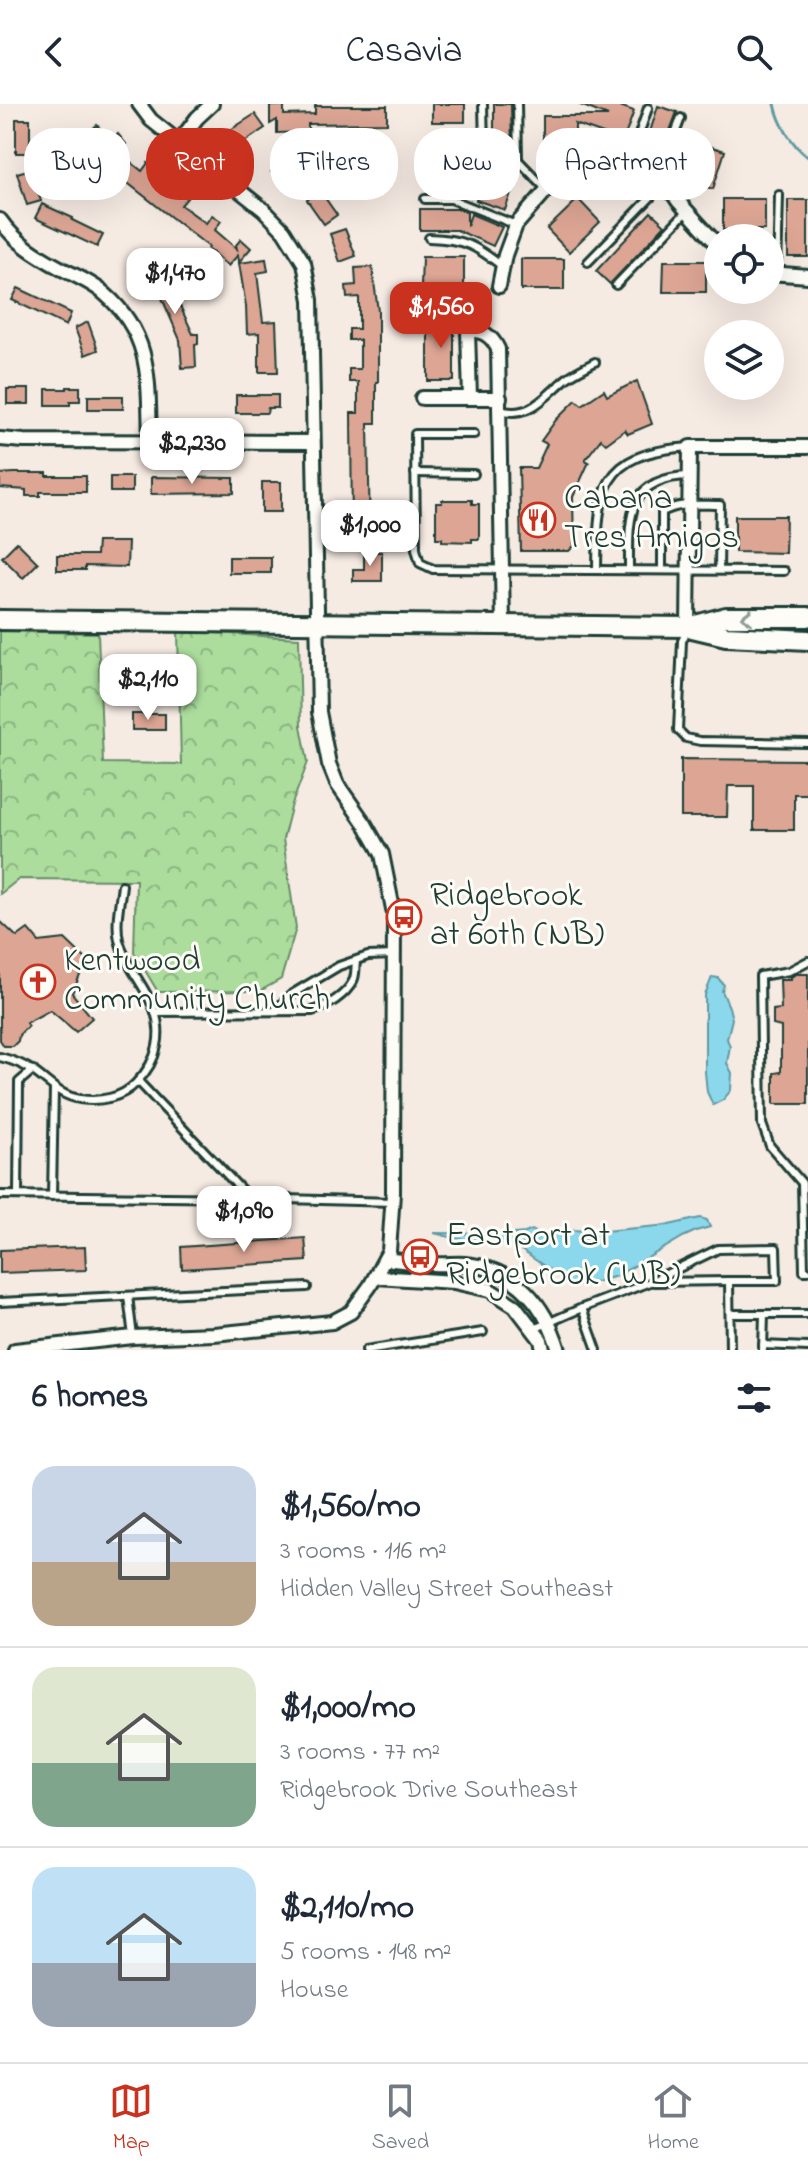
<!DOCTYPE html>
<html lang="en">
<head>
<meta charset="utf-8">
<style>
	body { margin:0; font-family:"Indie Flower",sans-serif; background:#f6f6f7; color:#1f2937; height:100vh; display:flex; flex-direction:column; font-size:30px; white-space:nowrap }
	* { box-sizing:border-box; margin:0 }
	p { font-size:26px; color:#747a83 }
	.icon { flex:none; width:44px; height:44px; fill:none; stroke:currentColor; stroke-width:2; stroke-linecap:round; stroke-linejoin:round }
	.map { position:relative; height:1246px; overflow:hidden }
	.sheet { display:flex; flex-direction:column; background:#fff; flex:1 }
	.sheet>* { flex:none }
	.top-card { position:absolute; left:24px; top:24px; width:760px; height:72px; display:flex; gap:16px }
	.buttons { position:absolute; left:704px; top:120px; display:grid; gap:16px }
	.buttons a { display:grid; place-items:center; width:80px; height:80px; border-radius:50%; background:#fff; box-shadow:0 8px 32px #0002; font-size:40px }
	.price { position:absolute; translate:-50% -68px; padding:0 18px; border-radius:16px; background:#fff; color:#222; font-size:26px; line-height:52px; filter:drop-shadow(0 2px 4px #0008) }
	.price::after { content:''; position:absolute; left:50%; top:48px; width:24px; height:18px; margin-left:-12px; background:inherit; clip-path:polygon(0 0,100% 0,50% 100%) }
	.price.active { background:#c8321e; color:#fff }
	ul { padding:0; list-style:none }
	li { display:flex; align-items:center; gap:24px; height:200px; padding:0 32px }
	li+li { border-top:2px solid #e0e1e3 }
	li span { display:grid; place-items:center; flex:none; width:224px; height:160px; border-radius:24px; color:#555 }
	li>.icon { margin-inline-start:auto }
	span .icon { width:96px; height:96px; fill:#fffc; stroke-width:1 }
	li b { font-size:34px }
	h2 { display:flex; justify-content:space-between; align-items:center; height:96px; padding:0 32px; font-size:34px }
	.pill { padding:0 28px; border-radius:32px; background:#fff; box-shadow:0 8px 32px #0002; font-size:28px; line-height:72px }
	.pill.active { background:#c8321e; color:#fff }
	header { display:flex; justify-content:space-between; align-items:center; height:104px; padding:0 32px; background:#fff; font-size:36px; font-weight:600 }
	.menu { display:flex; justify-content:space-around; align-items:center; height:112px; border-top:2px solid #e0e1e3; background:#fff; font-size:22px; color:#747a83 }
	.menu a { display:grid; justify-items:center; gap:4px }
	.menu .active { color:#c8321e }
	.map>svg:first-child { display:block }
	.forest { fill:url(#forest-crowns); stroke:#668d68; stroke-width:2 }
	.water { fill:#8bd7eb; stroke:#6099a2; stroke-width:2 }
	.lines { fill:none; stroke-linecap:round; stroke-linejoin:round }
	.stream { stroke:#6099a2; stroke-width:3 }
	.building { fill:#dca594; stroke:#1f3d34; stroke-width:2 }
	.service-casing { stroke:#1f3d34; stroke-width:12 }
	.minor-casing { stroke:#1f3d34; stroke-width:18 }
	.secondary-casing { stroke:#1f3d34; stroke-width:24 }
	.service { stroke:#fdfcf7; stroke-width:6 }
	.minor { stroke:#fdfcf7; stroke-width:12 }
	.secondary { stroke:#fdfcf7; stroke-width:18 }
	.oneway { stroke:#8e9c96 }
	.labels { text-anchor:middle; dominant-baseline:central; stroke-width:6; stroke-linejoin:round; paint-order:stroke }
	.poi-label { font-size:34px; fill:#1f3d34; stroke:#fdfcf7; text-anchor:start }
</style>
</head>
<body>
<header><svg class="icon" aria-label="back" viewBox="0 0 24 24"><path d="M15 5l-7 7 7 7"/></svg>Casavia<svg class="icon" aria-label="search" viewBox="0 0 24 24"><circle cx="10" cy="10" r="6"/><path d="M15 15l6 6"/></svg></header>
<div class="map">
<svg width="808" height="1246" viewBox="0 0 808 1246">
	<defs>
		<pattern id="forest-crowns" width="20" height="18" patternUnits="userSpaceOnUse" patternTransform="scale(2)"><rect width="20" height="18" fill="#acdd9d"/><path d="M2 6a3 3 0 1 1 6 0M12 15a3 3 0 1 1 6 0" fill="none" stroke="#8bb481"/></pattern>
	</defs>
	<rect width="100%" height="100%" fill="#f6ebe3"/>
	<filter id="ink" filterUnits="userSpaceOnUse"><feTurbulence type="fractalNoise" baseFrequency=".0125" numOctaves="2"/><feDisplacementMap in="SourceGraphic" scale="16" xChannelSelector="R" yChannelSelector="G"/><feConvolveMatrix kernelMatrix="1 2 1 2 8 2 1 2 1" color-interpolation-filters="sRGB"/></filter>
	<g filter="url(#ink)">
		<polygon class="forest" points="0,527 98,529 103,659 181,660 178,527 299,534 301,622 308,658 292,700 283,735 296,824 281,875 260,887 158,888 134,848 136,776 19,775 0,790"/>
		<g class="water">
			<polygon points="712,873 718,874 724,881 722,887 729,903 732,915 727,935 730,942 727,959 732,969 731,986 723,996 713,1001 707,988 705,968 705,891"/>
			<polygon points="700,1114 707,1116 710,1123 696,1127 683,1133 617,1172 582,1182 570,1180 521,1146 509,1140 458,1135 434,1129 514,1130 525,1129 532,1126 541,1131 566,1126 604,1127 669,1121"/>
		</g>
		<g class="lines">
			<path class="stream" d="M775 0C779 20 792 41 808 53"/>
		</g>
		<g class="building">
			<rect x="432" y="0" width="33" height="18"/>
			<polygon points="494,0 511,0 512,45 494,41"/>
			<polygon points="578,0 614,0 634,7 623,37 575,20 575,51 543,51 543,12 608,12"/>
			<polygon points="284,1 284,11 315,10 315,2 387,2 387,19 308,20 308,28 277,29 277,16 270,20 270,2"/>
			<polygon points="658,2 677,8 657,61 642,54"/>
			<polygon points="255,10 265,24 231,47 221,32"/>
			<rect x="16" y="15" width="14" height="34"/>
			<polygon points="97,21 110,37 118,30 126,40 116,49 113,45 101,55 83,33"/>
			<polygon points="696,38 725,47 713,85 684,76"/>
			<polygon points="424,47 452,47 467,52 467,79 424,79"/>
			<polygon points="296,52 319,73 314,78 337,111 324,120 307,96 312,92 290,72 283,79 271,68 279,59 285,64"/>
			<polygon points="126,54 142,67 148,59 156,65 150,73 174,92 180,85 189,92 181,101 206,119 212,111 221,117 215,126 237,145 236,141 241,135 251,144 239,158 238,151 228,162 208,145 209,143 115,69"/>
			<polygon points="488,59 518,70 505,106 476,96"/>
			<polygon points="31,65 41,97 27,101 17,69"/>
			<rect x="592" y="73" width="36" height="18"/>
			<polygon points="578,95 600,118 569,148 547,125"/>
			<rect x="723" y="95" width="42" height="31"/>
			<rect x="788" y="96" width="20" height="57"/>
			<polygon points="42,100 73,114 72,116 103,131 97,143 35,114"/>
			<polygon points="420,105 460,105 467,108 467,122 471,110 502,123 493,142 457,126 420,126"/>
			<polygon points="651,108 665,121 610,180 596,167"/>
			<polygon points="345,125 356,152 340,158 330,130"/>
			<polygon points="422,153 464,153 464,185 421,184"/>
			<polygon points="266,155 268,167 257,169 263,218 276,217 278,268 259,268 259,229 247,230 246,202 239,159"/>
			<rect x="521" y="155" width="43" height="31"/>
			<polygon points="664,157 706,157 706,188 663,188"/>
			<polygon points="372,163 378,207 378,278 376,278 376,319 368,319 370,434 352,434 351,309 358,309 358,278 349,278 349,265 360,265 360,236 349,236 349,225 359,225 359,193 347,194 346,182 356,181 355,164"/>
			<polygon points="151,165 163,179 172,171 182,182 174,189 193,230 198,230 198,240 195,241 196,263 182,264 180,236 159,187 155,190 141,174"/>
			<polygon points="18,184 71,209 66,222 12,196"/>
			<rect x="428" y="215" width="26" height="62"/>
			<polygon points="88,218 98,246 85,251 75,224"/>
			<polygon points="637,277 652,320 628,330 625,326 606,340 601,335 585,356 589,358 573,393 574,442 569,447 521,447 519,364 536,364 547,340 541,337 556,316 576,296 582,301 604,286 607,292"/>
			<polygon points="67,283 80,283 80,297 70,297 70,301 46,301 46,285 67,285"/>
			<rect x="7" y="285" width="22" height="15"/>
			<polygon points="236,291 278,291 278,304 268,304 267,309 236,309"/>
			<rect x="88" y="292" width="35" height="13"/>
			<polygon points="14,369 47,369 47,372 86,372 86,388 40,388 40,392 26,392 26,386 0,384 0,370"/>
			<rect x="110" y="373" width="22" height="15"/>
			<polygon points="151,373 234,374 234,389 151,390"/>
			<rect x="262" y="378" width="19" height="30"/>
			<polygon points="442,396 472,396 472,400 479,400 479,435 472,435 472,438 442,437 442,434 436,434 436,399 442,399"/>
			<polygon points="735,412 786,412 785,449 735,448"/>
			<polygon points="17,438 38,459 23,474 2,453"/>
			<polygon points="97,438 128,438 127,463 85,462 85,466 57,466 57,451 96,451"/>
			<polygon points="364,448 382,448 382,477 353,477 353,465 364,465"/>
			<rect x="229" y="453" width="42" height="16"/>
			<rect x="132" y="610" width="33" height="16"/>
			<polygon points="681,655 808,656 808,690 794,690 794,726 754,726 754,682 728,682 727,713 681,713"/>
			<polygon points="0,817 17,833 28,825 39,838 65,835 91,860 82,867 72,889 92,914 76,928 50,906 26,919 28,922 19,931 18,937 13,942 4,942 0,936"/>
			<polygon points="796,870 808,870 808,1000 774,1000 774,969 781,968 781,923 773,921 773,906 781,905 780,876 791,876 791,873"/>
			<polygon points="305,1134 307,1157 182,1165 181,1143"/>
			<polygon points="85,1143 86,1166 0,1169 0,1146"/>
		</g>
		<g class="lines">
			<g class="service-casing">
				<g id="service">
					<polyline points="483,0 484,44 518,56"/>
					<polyline points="517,0 518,56 547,86"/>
					<polyline points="629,60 648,4"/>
					<polyline points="425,95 451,95 516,121"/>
					<path d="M429 134C465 135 476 142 503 163"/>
					<polyline points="588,158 651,93 681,14"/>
					<polyline points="777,170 779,91"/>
					<polyline points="616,181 687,107"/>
					<path d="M500 306C531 315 545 292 567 274 575 268 586 263 595 258"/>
					<polyline points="474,330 415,330 416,445 420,459 433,465 784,467"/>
					<polyline points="415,369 474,370"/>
					<path d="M597 465C598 386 599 349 690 343"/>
					<path d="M629 465C629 416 625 373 690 372"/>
					<path d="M662 465V408C680 398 700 401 720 401L719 466"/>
					<polyline points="687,527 682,537 678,626 686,634 700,637 808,639"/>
					<polyline points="808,857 789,867 760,872 762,1020 770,1042 802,1079 804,1167 808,1167"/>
					<polyline points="274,907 292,890 339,862 368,852 394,851"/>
					<path d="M155 908 312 907C327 903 346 891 353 877 356 872 355 864 356 857"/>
					<path d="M0 953C12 956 23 960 33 967 49 978 60 992 80 995 100 998 122 994 136 979 147 968 154 957 157 942 166 898 129 875 119 836 115 818 120 799 122 781"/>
					<polyline points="138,977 249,1094 393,1098"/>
					<polyline points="0,1091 249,1094"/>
					<polyline points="18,1091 19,978 33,966"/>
					<polyline points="52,1092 54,984"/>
					<polyline points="654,1178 729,1177"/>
					<polyline points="128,1192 133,1233"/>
					<polyline points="0,1198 307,1183"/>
					<polyline points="582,1204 597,1246"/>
					<polyline points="730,1210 808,1210"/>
					<polyline points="534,1225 582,1204 650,1178 718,1145 776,1144 777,1177 729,1177 730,1246"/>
					<polyline points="763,1241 808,1243"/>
					<polyline points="366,1246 483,1228"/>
					<polyline points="763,1246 764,1210"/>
				</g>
			</g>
			<g class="minor-casing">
				<g id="minor">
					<polyline points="179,38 197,14 212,0"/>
					<path d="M0 116C16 139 38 152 62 165 76 172 93 179 105 190 153 232 148 278 150 337"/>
					<polyline points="770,169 808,172"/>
					<polyline points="499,182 505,151 516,121 558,73 592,59 616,58 642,63 664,76 678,97 718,141"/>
					<polyline points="422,294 500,294"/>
					<path d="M470 294 468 227C482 225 492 232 498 245L503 521"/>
					<polyline points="0,335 24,337 313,338"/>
					<polyline points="688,523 690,343 808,343"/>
					<path d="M385 1155C401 1157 418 1159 434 1160 445 1161 455 1159 465 1160 516 1165 545 1200 559 1246"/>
					<polyline points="376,1173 454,1178 490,1186 515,1202 541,1236 543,1246"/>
					<polyline points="15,1246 133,1233 214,1230 332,1218 351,1208 370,1182 389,1147 393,1089 394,810 382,750 365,720 337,680 329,660 319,608 311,196 304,159 284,127 264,106 151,16 139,0"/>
				</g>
			</g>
			<g class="secondary-casing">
				<g id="secondary">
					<polyline points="0,516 688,523 726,532 808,536"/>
					<polyline points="692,522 726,513 808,513"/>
				</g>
			</g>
			<use href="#service" class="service"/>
			<use href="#minor" class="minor"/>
			<use href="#secondary" class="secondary"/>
		</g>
		<defs><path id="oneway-chevron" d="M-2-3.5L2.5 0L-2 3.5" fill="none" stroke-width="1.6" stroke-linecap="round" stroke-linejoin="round" transform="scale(2)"/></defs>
		<use class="oneway" href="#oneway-chevron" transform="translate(747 513) rotate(180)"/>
	</g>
	<defs>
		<g id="restaurant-ring" transform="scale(1.8)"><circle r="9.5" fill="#fdfcf7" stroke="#c8321e" stroke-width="1.5"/><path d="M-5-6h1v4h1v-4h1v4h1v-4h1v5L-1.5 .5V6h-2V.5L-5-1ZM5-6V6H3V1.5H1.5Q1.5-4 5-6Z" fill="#c8321e"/></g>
		<g id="bus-ring" transform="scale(1.8)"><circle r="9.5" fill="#fdfcf7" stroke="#c8321e" stroke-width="1.5"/><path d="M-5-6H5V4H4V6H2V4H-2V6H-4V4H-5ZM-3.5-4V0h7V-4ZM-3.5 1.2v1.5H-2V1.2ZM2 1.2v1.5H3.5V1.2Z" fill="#c8321e"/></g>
		<g id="church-ring" transform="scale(1.8)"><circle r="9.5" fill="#fdfcf7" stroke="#c8321e" stroke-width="1.5"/><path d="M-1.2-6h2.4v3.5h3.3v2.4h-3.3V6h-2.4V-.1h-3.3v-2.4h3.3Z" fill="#c8321e"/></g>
	</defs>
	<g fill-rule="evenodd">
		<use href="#restaurant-ring" x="538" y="416"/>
		<use href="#bus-ring" x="404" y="813"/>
		<use href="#church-ring" x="38" y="878"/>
		<use href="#bus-ring" x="420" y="1153"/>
	</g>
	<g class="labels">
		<g class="poi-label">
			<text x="564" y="396">Cabana<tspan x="564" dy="39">Tres Amigos</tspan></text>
			<text x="430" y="793">Ridgebrook<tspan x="430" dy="39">at 60th (NB)</tspan></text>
			<text x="64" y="858">Kentwood<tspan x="64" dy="39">Community Church</tspan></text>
			<text x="446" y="1133">Eastport at<tspan x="446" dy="39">Ridgebrook (WB)</tspan></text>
		</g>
	</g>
</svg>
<div class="buttons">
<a><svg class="icon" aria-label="locate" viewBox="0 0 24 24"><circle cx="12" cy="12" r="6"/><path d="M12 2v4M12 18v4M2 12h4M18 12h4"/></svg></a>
<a><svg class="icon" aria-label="layers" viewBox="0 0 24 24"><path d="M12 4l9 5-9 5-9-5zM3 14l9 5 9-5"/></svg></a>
</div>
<b class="price" style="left:175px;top:212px">$1,470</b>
<b class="price active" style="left:441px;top:246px">$1,560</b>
<b class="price" style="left:192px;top:382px">$2,230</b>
<b class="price" style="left:370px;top:464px">$1,000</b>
<b class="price" style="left:148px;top:618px">$2,110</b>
<b class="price" style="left:244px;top:1150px">$1,090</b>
<div class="top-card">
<a class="pill">Buy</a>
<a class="pill active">Rent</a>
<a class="pill">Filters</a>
<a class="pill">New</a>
<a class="pill">Apartment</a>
</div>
</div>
<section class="sheet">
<h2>6 homes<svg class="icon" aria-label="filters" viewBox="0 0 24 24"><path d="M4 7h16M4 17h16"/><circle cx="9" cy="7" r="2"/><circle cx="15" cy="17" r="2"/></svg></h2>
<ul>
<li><span style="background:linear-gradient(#c9d6e8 60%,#b9a48a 0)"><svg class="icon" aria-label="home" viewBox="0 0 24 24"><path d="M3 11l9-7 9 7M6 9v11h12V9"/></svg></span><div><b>$1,560/mo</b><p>3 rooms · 116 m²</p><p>Hidden Valley Street Southeast</p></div></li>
<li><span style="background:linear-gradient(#dfe7d0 60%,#7fa58c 0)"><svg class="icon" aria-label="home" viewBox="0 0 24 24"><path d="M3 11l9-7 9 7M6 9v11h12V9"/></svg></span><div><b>$1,000/mo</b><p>3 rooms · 77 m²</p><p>Ridgebrook Drive Southeast</p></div></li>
<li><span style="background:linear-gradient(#bfe0f5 60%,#9aa5b1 0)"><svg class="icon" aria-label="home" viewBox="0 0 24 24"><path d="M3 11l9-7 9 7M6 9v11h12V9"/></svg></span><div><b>$2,110/mo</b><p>5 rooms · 148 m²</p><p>House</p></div></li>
</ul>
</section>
<nav class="menu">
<a class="active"><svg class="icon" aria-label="map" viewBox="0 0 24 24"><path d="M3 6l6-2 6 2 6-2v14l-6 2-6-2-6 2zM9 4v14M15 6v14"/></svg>Map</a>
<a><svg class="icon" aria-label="saved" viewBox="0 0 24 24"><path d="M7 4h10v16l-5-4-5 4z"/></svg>Saved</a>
<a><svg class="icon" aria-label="home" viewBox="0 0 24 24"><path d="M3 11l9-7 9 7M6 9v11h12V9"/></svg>Home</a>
</nav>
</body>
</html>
